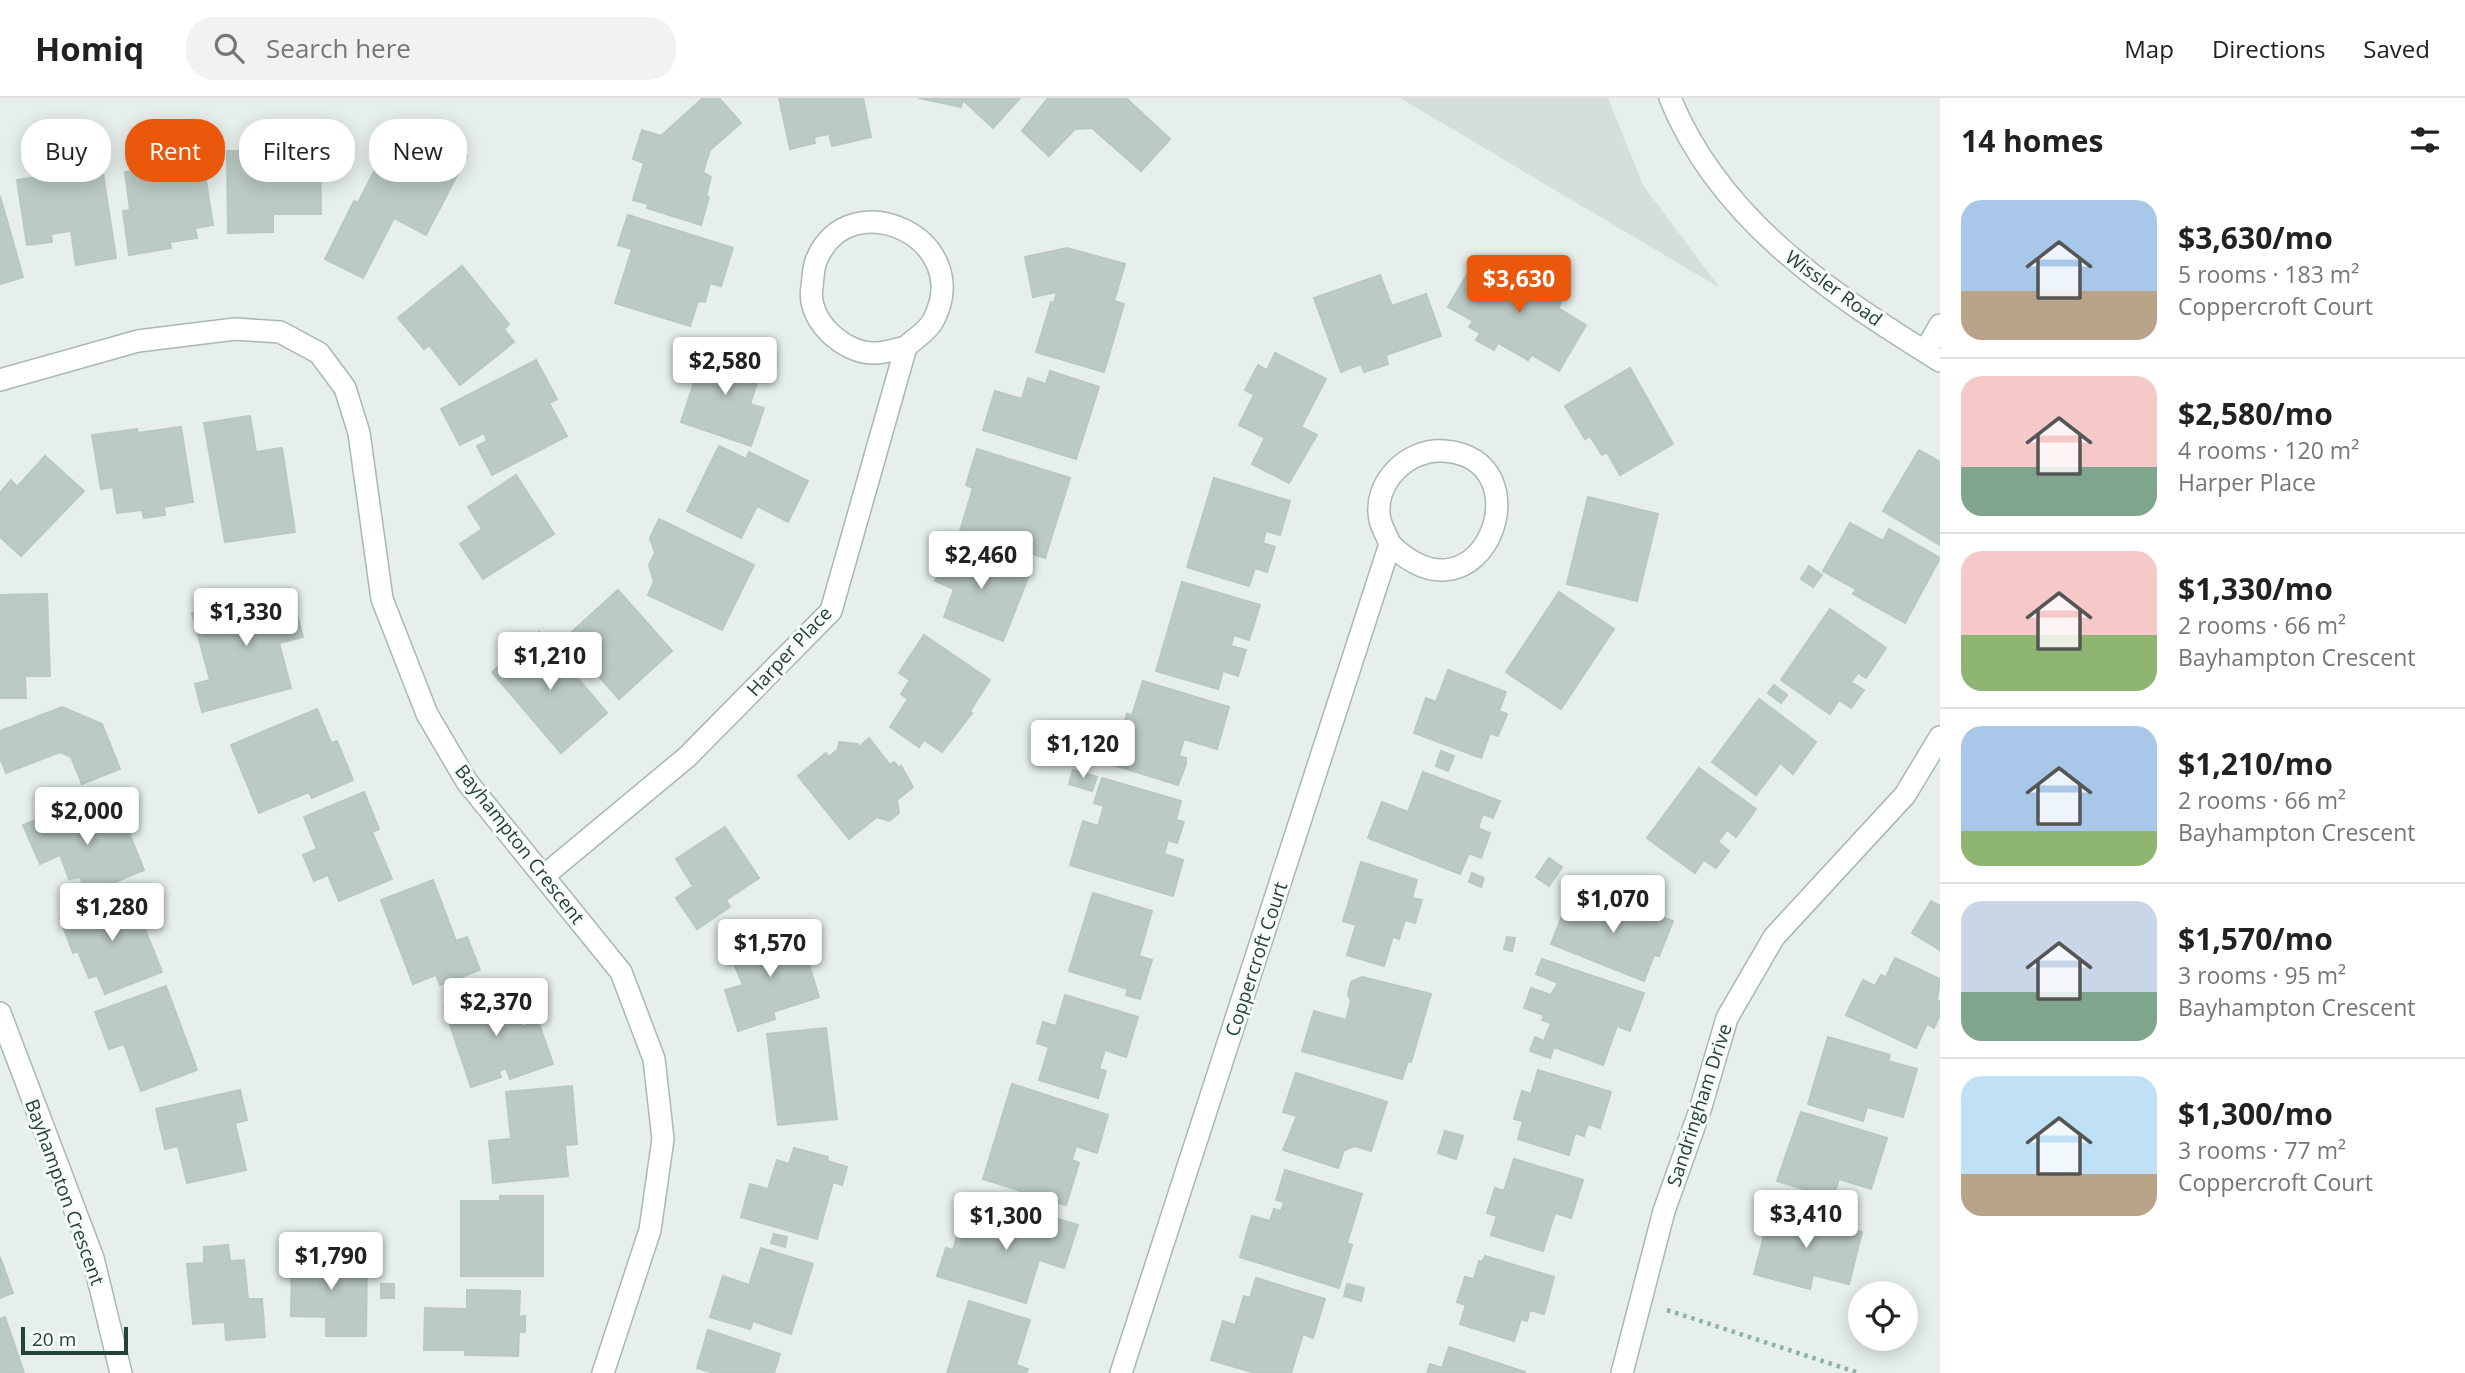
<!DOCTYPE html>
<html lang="en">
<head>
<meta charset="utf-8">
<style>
	body { margin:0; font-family:"Open Sans",sans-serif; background:#f2f2f2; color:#222; height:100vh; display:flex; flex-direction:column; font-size:26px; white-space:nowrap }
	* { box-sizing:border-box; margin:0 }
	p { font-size:23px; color:#767676 }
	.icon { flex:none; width:38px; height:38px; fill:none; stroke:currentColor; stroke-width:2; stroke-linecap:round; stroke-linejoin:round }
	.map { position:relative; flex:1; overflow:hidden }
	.drawer { display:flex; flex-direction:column; background:#fff; width:525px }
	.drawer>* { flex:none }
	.guide { position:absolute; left:21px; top:21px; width:665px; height:63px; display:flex; gap:14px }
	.buttons { position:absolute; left:1848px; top:1183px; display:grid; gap:14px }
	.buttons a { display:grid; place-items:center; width:70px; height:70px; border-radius:50%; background:#fff; box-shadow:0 4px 18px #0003; font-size:35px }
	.scale { position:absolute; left:21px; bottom:18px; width:107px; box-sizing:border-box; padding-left:7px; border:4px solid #24423a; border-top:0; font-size:19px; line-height:24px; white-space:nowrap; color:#24423a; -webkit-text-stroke:5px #f7fbf9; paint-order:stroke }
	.price { position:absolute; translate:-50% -60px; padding:0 16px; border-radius:7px; background:#fff; color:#222; font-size:23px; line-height:46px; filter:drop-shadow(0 2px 4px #0008) }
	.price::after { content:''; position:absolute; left:50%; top:42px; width:21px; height:16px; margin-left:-10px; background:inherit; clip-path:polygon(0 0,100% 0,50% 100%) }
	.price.on { background:#ea580c; color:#fff }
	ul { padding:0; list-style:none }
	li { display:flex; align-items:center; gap:21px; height:175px; padding:0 21px }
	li+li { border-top:2px solid #e0e0e0 }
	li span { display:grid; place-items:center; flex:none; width:196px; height:140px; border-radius:21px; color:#555 }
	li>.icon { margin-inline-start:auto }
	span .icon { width:84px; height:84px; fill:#fffc; stroke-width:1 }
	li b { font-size:30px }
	h2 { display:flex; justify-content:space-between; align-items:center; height:84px; padding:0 21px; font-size:30px }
	.chip { padding:0 24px; border-radius:28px; background:#fff; box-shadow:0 4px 18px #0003; font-size:24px; line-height:63px }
	.chip.on { background:#ea580c; color:#fff }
	header { display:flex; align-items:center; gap:42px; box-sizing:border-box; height:98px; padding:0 35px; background:#fff; border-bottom:2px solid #e0e0e0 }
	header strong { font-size:33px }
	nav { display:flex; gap:38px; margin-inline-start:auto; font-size:24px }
	.search { width:490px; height:63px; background:#f2f2f2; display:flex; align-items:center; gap:18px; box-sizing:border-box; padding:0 24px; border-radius:28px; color:#767676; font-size:26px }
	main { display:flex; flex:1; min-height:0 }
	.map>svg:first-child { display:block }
	.built { fill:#d4dfda }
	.building { fill:#bbcac4; stroke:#b8c9c2; stroke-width:2 }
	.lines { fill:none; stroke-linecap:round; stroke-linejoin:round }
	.minor-casing { stroke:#a8b8b2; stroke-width:24 }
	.path { stroke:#86b3a5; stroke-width:4.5; stroke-dasharray:3.5 5; stroke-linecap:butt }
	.minor { stroke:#fff; stroke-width:21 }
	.labels { text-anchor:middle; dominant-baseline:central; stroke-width:6; stroke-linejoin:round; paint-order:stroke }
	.street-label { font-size:19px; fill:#24423a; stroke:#f7fbf9 }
</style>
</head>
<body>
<header>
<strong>Homiq</strong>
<div class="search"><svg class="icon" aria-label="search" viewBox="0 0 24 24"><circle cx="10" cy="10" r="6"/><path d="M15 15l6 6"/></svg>Search here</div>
<nav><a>Map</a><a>Directions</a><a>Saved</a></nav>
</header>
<main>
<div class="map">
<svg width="1940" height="1275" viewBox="0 0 1940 1275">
	<rect width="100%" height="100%" fill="#e6efeb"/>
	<polygon class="built" points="1400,0 1608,0 1643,87 1720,190"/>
	<g class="building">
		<polygon points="703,0 719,0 741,25 710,52 703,74 711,79 706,98 709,99 701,127 647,110 648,106 633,102 644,65 633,61 642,32 661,38"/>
		<polygon points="779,0 863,0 871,39 832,48 829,36 814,39 815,45 790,51"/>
		<polygon points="919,0 1020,0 993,30 963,2 961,9"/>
		<polygon points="1048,0 1126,0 1170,41 1141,73 1092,30 1075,31 1049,58 1022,33"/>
		<polygon points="399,24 467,58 426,137 394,120 363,180 325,161 354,103 358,105"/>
		<polygon points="271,45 320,45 321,116 273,116 273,134 228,135 227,53 271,53"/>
		<polygon points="203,63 213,127 195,130 197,140 170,144 171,150 129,157 123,113 130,112 125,74"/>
		<polygon points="102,69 116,160 76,167 71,133 51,136 52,144 27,147 17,82"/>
		<polygon points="0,98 23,179 1,186 0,183"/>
		<polygon points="628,117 733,150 721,188 710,185 705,204 698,203 690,228 615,205 632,151 618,147"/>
		<polygon points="1067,150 1125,166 1114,203 1124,206 1104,274 1036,254 1051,204 1054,205 1057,194 1033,199 1025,159"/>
		<polygon points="1475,163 1531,195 1542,174 1569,190 1558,210 1586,227 1559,273 1532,257 1528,262 1498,245 1494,252 1476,242 1480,235 1469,229 1473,223 1448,209"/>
		<polygon points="462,168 509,226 504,231 514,244 460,287 429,247 424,251 398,220"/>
		<polygon points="1380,177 1392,208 1426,196 1441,238 1386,257 1388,266 1364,274 1361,266 1341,274 1314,200"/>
		<polygon points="706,248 763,267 750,306 764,310 751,348 681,324"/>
		<polygon points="1275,255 1326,281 1301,329 1317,337 1289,385 1252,366 1265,340 1239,327 1254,297 1245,292 1258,267 1267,272"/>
		<polygon points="536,262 557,301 549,305 567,338 492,377 477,348 487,343 484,335 460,347 441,311"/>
		<polygon points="1630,270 1673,346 1620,377 1607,354 1602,357 1590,338 1585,341 1565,308"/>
		<polygon points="1050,273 1099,289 1076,361 983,332 995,293 1022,301 1028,280 1046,286"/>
		<polygon points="250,318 256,354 282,350 295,434 225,444 204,325"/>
		<polygon points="181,329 193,404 164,409 165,417 144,420 142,412 117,415 113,389 101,391 92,337 137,331 138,335"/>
		<polygon points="719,348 746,361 749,354 808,383 788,424 757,408 741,440 687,413"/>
		<polygon points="977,351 1070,380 1045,460 960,433 973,390 966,387"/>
		<polygon points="1919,352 1940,364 1940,447 1883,413"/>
		<polygon points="45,358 84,393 21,458 0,439 0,395 11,382 17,389"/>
		<polygon points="516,377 554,436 483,481 460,446 482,431 468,409"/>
		<polygon points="1214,380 1290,403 1280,437 1266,433 1263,445 1275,449 1267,474 1255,470 1249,488 1187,469"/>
		<polygon points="1588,399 1658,416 1637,503 1567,486"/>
		<polygon points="659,421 754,467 722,532 648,497 654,484 649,467 655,455 650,440"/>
		<polygon points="1850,425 1883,443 1889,431 1940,460 1905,525 1853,496 1856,491 1823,473"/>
		<polygon points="949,446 1029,477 1003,543 944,519 954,491 935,483"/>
		<polygon points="1809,468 1822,477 1813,489 1801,481"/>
		<polygon points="1182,484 1260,507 1249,542 1234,537 1231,548 1246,552 1238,578 1223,573 1218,591 1156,573"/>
		<polygon points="290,490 303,539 279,545 291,590 202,614 195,586 210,582 192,515"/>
		<polygon points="618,492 672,553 619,601 565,540"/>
		<polygon points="1559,494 1614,531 1561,611 1506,574"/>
		<polygon points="47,496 50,578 25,578 26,600 0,600 0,497"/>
		<polygon points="1830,511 1886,550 1866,580 1858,575 1851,584 1864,592 1851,610 1839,602 1830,616 1781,582"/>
		<polygon points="539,534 607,615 561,655 492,574"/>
		<polygon points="924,537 990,582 970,613 972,615 942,654 924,642 919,649 890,629 908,601 901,596 910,582 899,575"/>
		<polygon points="1448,572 1506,594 1499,613 1507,616 1498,638 1490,635 1481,660 1414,635 1426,600 1436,604"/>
		<polygon points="1143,583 1229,609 1217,651 1184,641 1179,658 1186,660 1186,666 1178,687 1117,668 1126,638 1121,637 1127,616 1132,617"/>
		<polygon points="1774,587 1787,597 1781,605 1768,595"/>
		<polygon points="1759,601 1816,644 1793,676 1780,665 1756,697 1712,664"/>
		<polygon points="62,609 102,626 120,671 82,686 71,659 60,654 6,675 0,660 0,633"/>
		<polygon points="317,611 331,645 337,643 353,682 312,700 309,694 259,715 231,647"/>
		<polygon points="869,640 890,667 894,664 899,670 901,668 913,689 897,702 899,715 889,723 877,719 849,741 798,678 826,655 829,659 838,651 839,644 858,646 858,650"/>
		<polygon points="1441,653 1454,658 1448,673 1436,668"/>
		<polygon points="1699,670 1756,711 1736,739 1727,732 1718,744 1729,753 1716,770 1704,762 1695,775 1647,740"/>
		<polygon points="1073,672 1097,679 1092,693 1069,686"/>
		<polygon points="1423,674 1500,703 1493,720 1483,716 1478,730 1490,735 1481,760 1469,755 1460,776 1368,740 1382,704 1408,714"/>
		<polygon points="1102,680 1181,703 1176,722 1184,724 1177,745 1168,742 1164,756 1183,762 1173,798 1070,767 1083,723 1098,728 1104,708 1094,705"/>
		<polygon points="364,694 379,731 372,734 392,781 339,803 328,777 314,783 303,757 317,751 304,719"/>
		<polygon points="119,710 144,772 87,796 80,779 69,781 60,757 40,766 23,727 62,711 65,719 84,712 89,723"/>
		<polygon points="725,729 759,780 726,802 730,809 697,831 676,800 693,788 676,761"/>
		<polygon points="1549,760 1562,769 1549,788 1536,779"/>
		<polygon points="1361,764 1417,782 1412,800 1422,802 1415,825 1405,822 1399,841 1393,838 1384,868 1347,857 1356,827 1343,823"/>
		<polygon points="1472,775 1484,780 1481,789 1469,784"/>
		<polygon points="433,782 456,843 467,839 480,872 440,887 436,877 413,886 381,802"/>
		<polygon points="130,793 162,874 105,896 97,877 89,880 78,853 73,855 60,820"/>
		<polygon points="1093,795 1152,813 1139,858 1152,862 1140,901 1126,897 1128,891 1069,873"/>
		<polygon points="1570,798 1604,812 1609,798 1673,823 1659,858 1654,857 1644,883 1551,846"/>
		<polygon points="1931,803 1940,808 1940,852 1912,835"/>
		<polygon points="798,831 819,899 773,914 775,921 738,933 725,892 743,887 729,853"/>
		<polygon points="1507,839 1515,840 1512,853 1504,851"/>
		<polygon points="1895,860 1940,881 1937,902 1940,903 1940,917 1934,930 1927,926 1916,950 1846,917 1863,882 1875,888 1881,877 1886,879"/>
		<polygon points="1542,861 1644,895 1630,933 1617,928 1603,967 1554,949 1550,960 1530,953 1535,939 1544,943 1551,925 1542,922 1544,917 1524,910 1531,890 1551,897 1558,885 1536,876"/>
		<polygon points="1362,879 1431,896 1411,964 1408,963 1402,981 1302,953 1314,913 1346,922 1351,903 1348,896 1351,884"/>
		<polygon points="508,887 522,929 538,923 553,966 510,981 506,970 499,973 501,979 471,989 444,909"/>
		<polygon points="166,888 197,972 141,993 124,946 109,951 95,914"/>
		<polygon points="1065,897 1138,919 1126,959 1105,952 1099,971 1106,973 1098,1000 1039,982 1049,949 1037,945 1043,924 1056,928"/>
		<polygon points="826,930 837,1021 778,1027 767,936"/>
		<polygon points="1828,939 1890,957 1888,963 1917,971 1903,1019 1867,1009 1863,1023 1808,1006"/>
		<polygon points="1538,972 1611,994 1600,1030 1588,1026 1584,1038 1575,1035 1569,1057 1518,1041 1523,1023 1514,1021 1522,993 1531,996"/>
		<polygon points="1296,975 1387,1004 1371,1053 1355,1048 1344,1052 1338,1070 1283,1052 1297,1018 1283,1014"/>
		<polygon points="1012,986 1108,1017 1097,1055 1076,1048 1072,1062 1079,1065 1066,1107 983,1081"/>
		<polygon points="572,988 577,1046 565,1047 568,1078 493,1085 489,1043 511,1041 506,994"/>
		<polygon points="240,992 247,1022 235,1025 246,1072 187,1085 178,1048 165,1051 156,1011"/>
		<polygon points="1801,1014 1887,1040 1871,1091 1839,1081 1833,1100 1777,1083"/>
		<polygon points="1445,1033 1463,1038 1456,1061 1438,1055"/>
		<polygon points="794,1050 828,1059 827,1063 847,1069 842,1087 833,1084 817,1141 741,1119 750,1086 768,1091 777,1062 789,1066"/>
		<polygon points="1514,1061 1583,1082 1571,1120 1555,1115 1543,1153 1491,1137 1497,1118 1487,1115 1495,1090 1504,1093"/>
		<polygon points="1285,1072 1362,1096 1347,1145 1352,1147 1339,1190 1240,1159 1252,1118 1270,1123 1274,1111 1281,1113 1284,1104 1276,1102"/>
		<polygon points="500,1098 543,1098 543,1178 461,1178 461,1103 500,1103"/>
		<polygon points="1021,1110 1078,1127 1064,1170 1039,1162 1026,1205 937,1178 946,1150 953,1152 965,1111 1016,1127"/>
		<polygon points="1771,1111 1862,1134 1849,1186 1813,1177 1810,1191 1754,1176"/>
		<polygon points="774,1136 787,1139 785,1149 771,1145"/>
		<polygon points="228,1147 230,1163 244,1162 248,1201 262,1201 265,1239 226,1242 225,1224 193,1226 187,1166 204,1165 204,1149"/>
		<polygon points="761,1150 813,1166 791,1236 753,1223 750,1231 710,1219 723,1178 749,1187"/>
		<polygon points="292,1157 367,1158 366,1238 326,1238 326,1219 291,1218"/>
		<polygon points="1485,1158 1554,1179 1544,1216 1530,1212 1527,1223 1521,1221 1514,1243 1460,1226 1466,1207 1457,1204 1465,1179 1474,1181 1479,1163 1482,1164"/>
		<polygon points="0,1159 13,1195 0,1200"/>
		<polygon points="1256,1180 1325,1201 1313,1240 1303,1236 1291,1275 1255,1275 1211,1262 1223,1223 1235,1227 1244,1198 1250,1200"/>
		<rect x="381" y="1186" width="13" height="14"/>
		<polygon points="1347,1186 1364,1190 1361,1203 1344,1198"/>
		<polygon points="467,1192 520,1193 519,1219 525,1218 525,1234 519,1234 518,1258 465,1257 465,1252 424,1252 425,1210 467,1211"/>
		<polygon points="969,1203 1030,1222 1016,1267 1028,1271 1026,1275 947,1275"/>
		<polygon points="5,1219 24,1275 0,1275 0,1221"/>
		<polygon points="708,1232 780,1256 774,1275 714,1275 697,1270"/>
		<polygon points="1449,1249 1525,1274 1525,1275 1427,1275 1430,1266 1442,1270"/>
	</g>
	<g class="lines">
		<g class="minor-casing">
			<g id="minor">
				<path d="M1670 0C1720 123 1832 196 1940 263"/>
				<polyline points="1925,253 1940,227"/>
				<polyline points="0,282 138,243 235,231 280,234 319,255 345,290 359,335 382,501 427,616 467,684 621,874 654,961 663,1041 650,1132 603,1275"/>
				<path d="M545 777 687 659 831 513 906 249C914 241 928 233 933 223 977 140 848 82 816 163 813 171 813 181 812 189 806 222 844 256 875 255 885 255 896 251 906 249"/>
				<polyline points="0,915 93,1160 121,1275"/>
				<path d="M1121 1275 1390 446C1387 438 1382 430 1380 422 1372 385 1408 350 1444 353 1547 360 1483 537 1390 446"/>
				<polyline points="1622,1275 1664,1113 1700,1012 1727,920 1774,839 1905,697 1940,639"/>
			</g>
		</g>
		<polyline class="path" points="1667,1212 1859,1275"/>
		<use href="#minor" class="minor"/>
	</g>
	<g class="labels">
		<g class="street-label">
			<text transform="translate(1834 190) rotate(36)">Wissler Road</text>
			<text transform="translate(789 553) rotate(-47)">Harper Place</text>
			<text transform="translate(520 746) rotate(52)">Bayhampton Crescent</text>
			<text transform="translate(1256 861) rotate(-72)">Coppercroft Court</text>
			<text transform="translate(1699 1007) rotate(-72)">Sandringham Drive</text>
			<text transform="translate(65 1094) rotate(70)">Bayhampton Crescent</text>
		</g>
	</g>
</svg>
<div class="buttons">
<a><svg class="icon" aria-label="locate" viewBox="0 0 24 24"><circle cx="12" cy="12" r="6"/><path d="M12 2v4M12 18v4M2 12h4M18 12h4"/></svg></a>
</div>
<div class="scale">20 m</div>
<b class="price on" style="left:1519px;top:217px">$3,630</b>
<b class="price" style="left:725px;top:299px">$2,580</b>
<b class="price" style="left:981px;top:493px">$2,460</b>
<b class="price" style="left:246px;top:550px">$1,330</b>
<b class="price" style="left:550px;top:594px">$1,210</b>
<b class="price" style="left:1083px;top:682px">$1,120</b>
<b class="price" style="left:87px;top:749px">$2,000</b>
<b class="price" style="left:1613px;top:837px">$1,070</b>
<b class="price" style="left:112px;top:845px">$1,280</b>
<b class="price" style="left:770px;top:881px">$1,570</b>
<b class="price" style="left:496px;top:940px">$2,370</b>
<b class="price" style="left:1806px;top:1152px">$3,410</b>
<b class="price" style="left:1006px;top:1154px">$1,300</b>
<b class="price" style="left:331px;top:1194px">$1,790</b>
<div class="guide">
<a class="chip">Buy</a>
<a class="chip on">Rent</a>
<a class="chip">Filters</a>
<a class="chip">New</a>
</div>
</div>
<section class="drawer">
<h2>14 homes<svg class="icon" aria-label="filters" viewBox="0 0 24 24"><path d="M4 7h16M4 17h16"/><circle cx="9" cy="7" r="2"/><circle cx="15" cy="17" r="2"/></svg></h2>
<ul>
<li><span style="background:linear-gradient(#a9c7e8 65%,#b9a48a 0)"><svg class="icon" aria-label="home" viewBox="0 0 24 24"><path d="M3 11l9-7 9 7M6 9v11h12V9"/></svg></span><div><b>$3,630/mo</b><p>5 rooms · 183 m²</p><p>Coppercroft Court</p></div></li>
<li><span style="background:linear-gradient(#f6c9c9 65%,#7fa58c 0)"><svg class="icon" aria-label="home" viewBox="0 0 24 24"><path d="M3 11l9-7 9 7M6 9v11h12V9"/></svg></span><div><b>$2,580/mo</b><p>4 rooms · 120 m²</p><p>Harper Place</p></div></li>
<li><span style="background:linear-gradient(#f6c9c9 60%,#8fb573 0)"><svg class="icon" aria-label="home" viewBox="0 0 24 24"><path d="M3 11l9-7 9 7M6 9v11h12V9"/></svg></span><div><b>$1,330/mo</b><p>2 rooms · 66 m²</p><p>Bayhampton Crescent</p></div></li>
<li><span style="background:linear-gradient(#a9c7e8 75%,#8fb573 0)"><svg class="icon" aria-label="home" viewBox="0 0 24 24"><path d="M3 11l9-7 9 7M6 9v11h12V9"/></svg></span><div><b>$1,210/mo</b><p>2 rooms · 66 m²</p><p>Bayhampton Crescent</p></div></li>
<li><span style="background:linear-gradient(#c9d6e8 65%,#7fa58c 0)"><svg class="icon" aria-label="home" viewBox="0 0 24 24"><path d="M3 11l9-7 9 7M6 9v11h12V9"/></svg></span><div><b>$1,570/mo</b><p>3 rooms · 95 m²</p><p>Bayhampton Crescent</p></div></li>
<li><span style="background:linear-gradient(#bfe0f5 70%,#b9a48a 0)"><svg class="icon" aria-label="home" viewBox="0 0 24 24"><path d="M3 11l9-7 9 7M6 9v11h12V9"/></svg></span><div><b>$1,300/mo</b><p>3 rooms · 77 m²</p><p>Coppercroft Court</p></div></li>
</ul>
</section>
</main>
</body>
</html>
